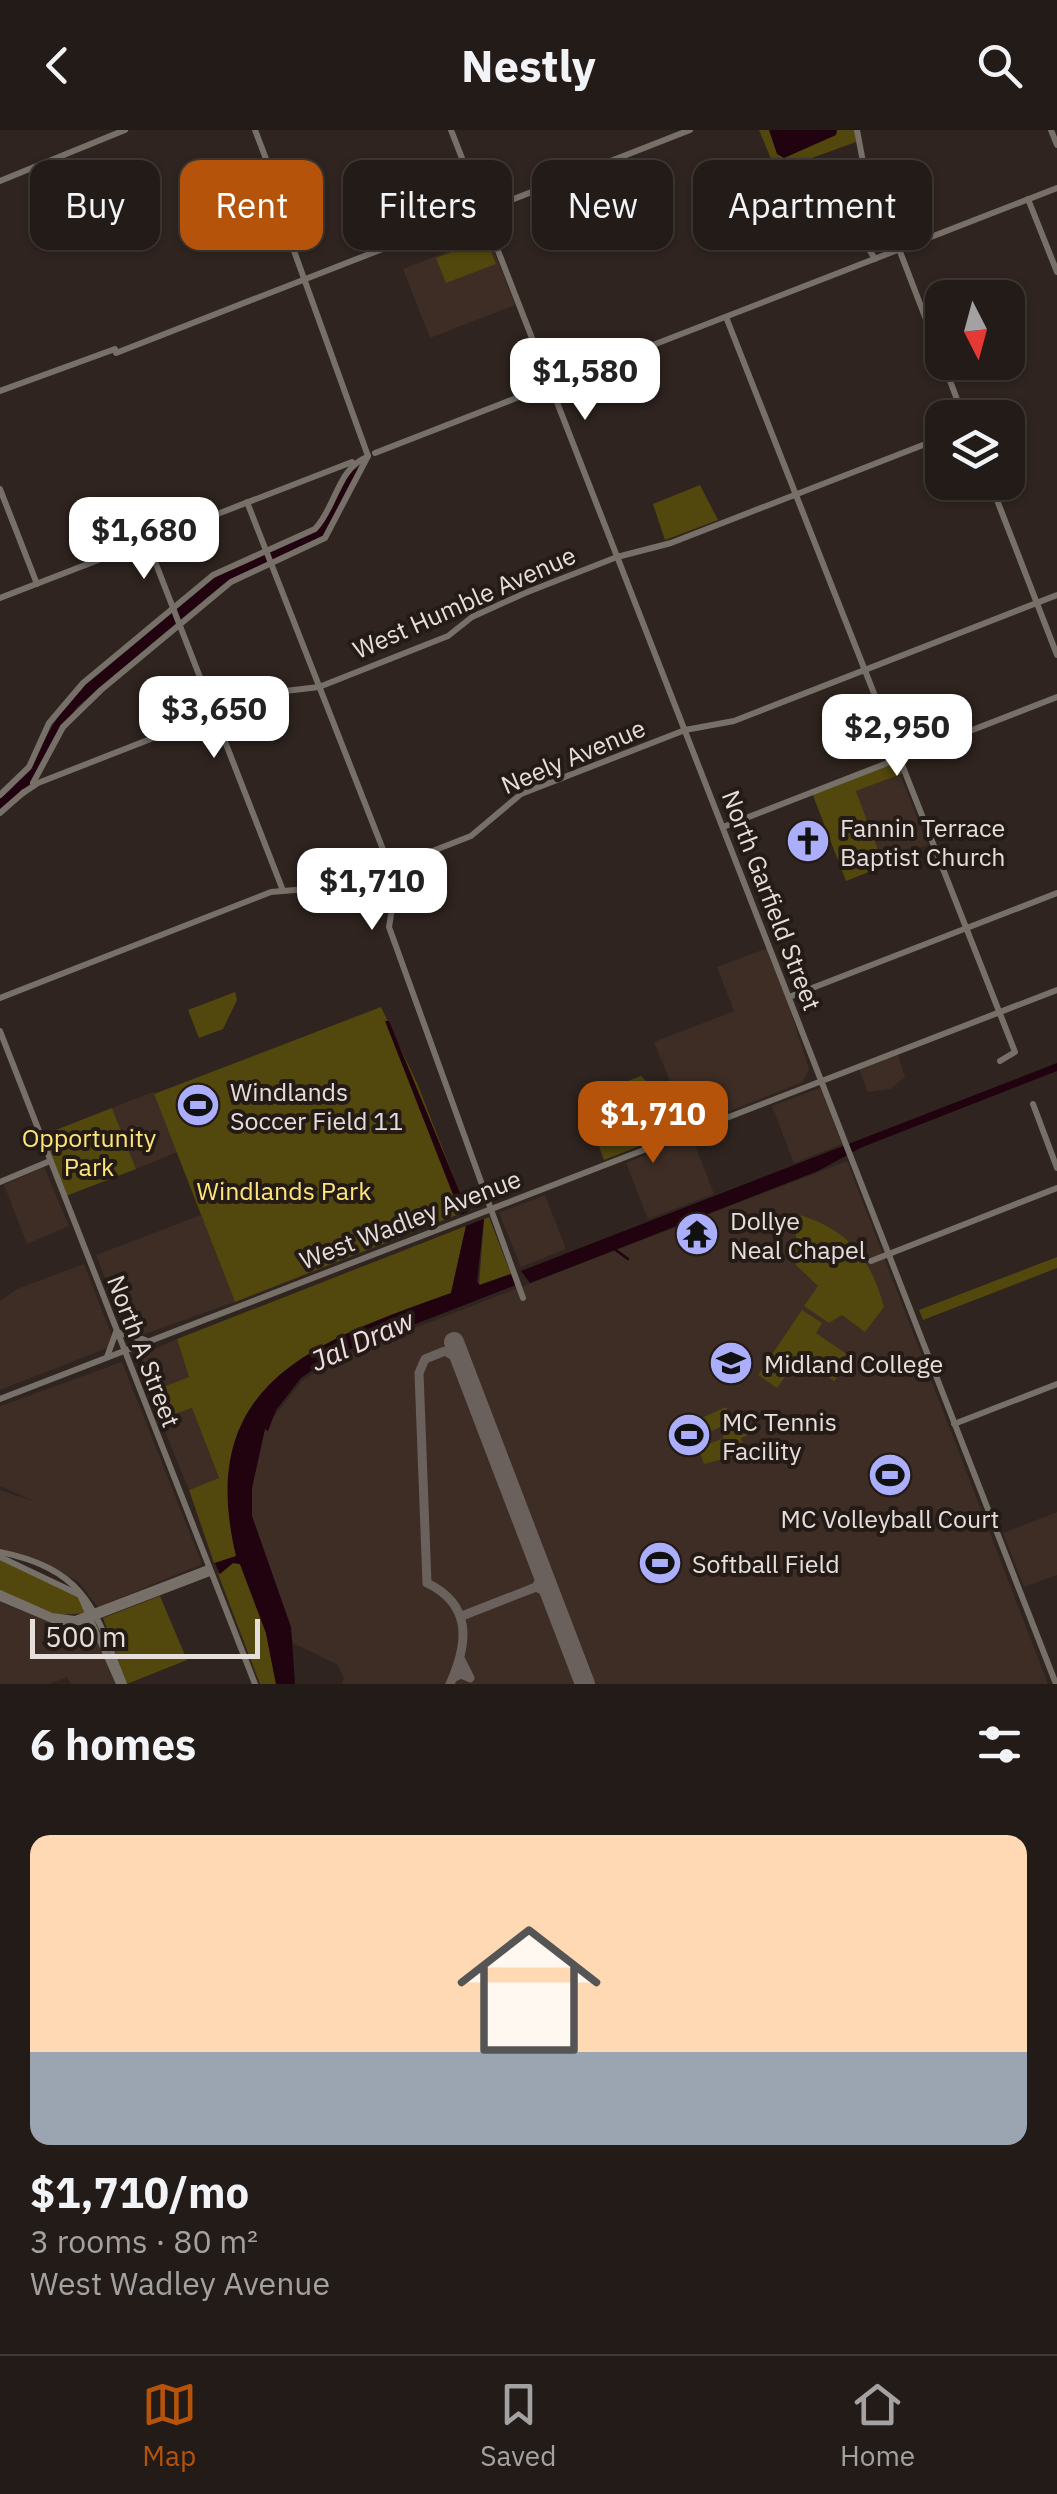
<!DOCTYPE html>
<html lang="en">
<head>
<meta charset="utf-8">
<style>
	body { margin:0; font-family:"IBM Plex Sans",sans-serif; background:#2b2420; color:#f1f3f6; height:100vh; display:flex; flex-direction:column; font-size:38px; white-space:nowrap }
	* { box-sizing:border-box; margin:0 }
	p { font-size:32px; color:#a3a1a1 }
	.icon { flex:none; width:55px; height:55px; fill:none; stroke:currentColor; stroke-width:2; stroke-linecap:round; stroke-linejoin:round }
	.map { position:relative; height:1554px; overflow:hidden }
	.sheet { display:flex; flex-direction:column; background:#231b17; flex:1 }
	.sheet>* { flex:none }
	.top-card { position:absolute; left:30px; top:30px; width:998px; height:90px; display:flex; gap:20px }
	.needle { width:65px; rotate:174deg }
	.tools { position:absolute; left:925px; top:150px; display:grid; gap:20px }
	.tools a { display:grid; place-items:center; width:100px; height:100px; border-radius:20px; background:#231b17; box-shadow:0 2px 8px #0004,0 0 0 2px #403936; font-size:50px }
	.scale { position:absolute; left:30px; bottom:25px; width:230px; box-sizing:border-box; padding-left:10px; border:5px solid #e5deda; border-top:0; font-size:28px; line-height:35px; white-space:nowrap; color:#e5deda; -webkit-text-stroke:8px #251b16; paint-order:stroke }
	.price { position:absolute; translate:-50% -85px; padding:0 22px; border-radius:20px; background:#fff; color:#222; font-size:32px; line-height:65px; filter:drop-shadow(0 2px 5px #0008) }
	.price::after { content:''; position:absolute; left:50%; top:60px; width:30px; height:22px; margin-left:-15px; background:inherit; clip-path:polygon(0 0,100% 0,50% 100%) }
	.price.active { background:#b45309; color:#fff }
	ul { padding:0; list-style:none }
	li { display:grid; align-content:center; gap:20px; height:530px; padding:0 30px }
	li+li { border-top:2px solid #403936 }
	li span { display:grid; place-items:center; height:310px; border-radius:20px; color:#555 }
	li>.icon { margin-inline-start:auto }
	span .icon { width:180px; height:180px; fill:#fffc; stroke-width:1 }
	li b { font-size:42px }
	h2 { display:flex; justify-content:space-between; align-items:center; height:120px; padding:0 30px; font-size:42px }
	.chip { padding:0 35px; border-radius:20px; background:#231b17; box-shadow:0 2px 8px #0004,0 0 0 2px #403936; font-size:35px; line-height:90px }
	.chip.active { background:#b45309; color:#fff }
	header { display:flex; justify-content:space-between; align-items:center; height:130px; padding:0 30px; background:#231b17; font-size:45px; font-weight:700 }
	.tab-bar { display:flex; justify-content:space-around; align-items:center; height:140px; border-top:2px solid #403936; background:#231b17; font-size:28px; color:#a3a1a1 }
	.tab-bar a { display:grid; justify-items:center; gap:5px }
	.tab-bar .active { color:#b45309 }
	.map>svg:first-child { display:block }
	.built { fill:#3d2d25 }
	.green { fill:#52470d }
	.water { fill:#21020f }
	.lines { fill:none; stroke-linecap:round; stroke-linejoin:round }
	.stream { stroke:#21020f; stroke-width:2.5 }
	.taxiway { stroke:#6a605c; stroke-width:9 }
	.runway { stroke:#6a605c; stroke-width:20 }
	.secondary { stroke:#767069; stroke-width:6 }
	.labels { text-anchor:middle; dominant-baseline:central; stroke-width:8; stroke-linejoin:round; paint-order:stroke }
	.street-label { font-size:25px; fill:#e5deda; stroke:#251b16 }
	.poi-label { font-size:25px; fill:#e5deda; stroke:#251b16; text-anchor:start }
	.park-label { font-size:25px; fill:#fde578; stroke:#251b16 }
	.water-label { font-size:28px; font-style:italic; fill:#f3dde4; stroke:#251b16 }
</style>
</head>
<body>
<header><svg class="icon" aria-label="back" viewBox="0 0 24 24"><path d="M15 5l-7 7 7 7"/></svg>Nestly<svg class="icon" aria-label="search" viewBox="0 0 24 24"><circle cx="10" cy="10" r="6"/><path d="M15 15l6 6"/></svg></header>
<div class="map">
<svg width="1057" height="1554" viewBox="0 0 1057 1554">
	<rect width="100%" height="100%" fill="#2f241f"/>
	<g class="built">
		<polygon points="488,106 515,175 430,208 403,139"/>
		<polygon points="900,644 928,715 882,732 856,661"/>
		<polygon points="770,817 809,939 803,952 689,997 654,912 734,881 717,837"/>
		<polygon points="897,922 905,947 890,959 868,962 858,937"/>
		<polygon points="820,958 842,1014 794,1033 772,976"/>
		<polygon points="153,962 177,1022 136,1039 112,978"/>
		<polygon points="692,1007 714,1064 648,1089 626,1033"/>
		<polygon points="847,1031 1048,1554 342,1554 344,1548 338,1535 293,1513 259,1422 249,1379 257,1318 265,1298 302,1251 337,1228"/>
		<polygon points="44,1037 69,1096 27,1114 4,1055"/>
		<polygon points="545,1065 566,1119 521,1137 499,1083"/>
		<polygon points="201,1085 235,1172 136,1207 127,1204 96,1125"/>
		<polygon points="84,1134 112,1206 110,1217 0,1260 0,1171 17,1159"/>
		<polygon points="177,1209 189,1247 150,1262 137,1227"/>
		<polygon points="122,1232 202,1434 98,1477 78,1451 0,1418 0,1360 36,1372 0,1356 0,1276"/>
		<polygon points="192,1277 219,1349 189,1360 160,1289"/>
		<polygon points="1057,1382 1057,1445 1024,1457 1003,1403"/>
		<polygon points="0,1472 54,1494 91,1494 115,1554 71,1554 67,1547 49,1554 0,1554"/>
	</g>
	<g class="green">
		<polygon points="759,0 857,0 856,12 776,41"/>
		<polygon points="486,109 496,134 446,153 436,128"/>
		<polygon points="700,355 718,390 665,410 653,374"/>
		<polygon points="899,629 904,643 856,661 884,736 846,751 812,663"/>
		<polygon points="235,862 237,870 223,899 199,908 188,880"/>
		<polygon points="381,877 417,953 467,1081 235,1172 154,964"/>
		<polygon points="641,946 656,961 670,955 688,997 604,1030 581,969 599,954 614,956"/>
		<polygon points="112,978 136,1039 66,1066 43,1005"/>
		<path d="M796 1084C847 1098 871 1128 884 1177L865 1202 842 1185 829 1193 804 1176 818 1156 796 1135Z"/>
		<polygon points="489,1087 511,1144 479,1155 484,1089"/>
		<path d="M466 1096 451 1163C316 1211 194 1253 237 1426L214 1433 189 1360 219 1348 192 1278 160 1289 150 1262 189 1247 177 1209Z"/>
		<polygon points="1057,1127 1057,1138 923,1190 919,1180"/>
		<polygon points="802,1180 822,1193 816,1203 851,1227 834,1251 799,1228 777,1258 758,1245"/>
		<polygon points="726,1277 732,1293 747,1288 753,1303 741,1308 746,1323 704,1334 698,1318 724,1308 720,1297 679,1317 672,1301"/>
		<polygon points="0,1429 79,1464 89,1483 57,1485 0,1460"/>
		<polygon points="233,1433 240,1434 266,1503 276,1554 260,1554 218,1444"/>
		<polygon points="160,1466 187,1530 127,1554 103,1488"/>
	</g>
	<g class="water">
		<polygon points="769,0 837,0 836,5 784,28 777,24"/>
		<path d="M358 338 323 406 227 451 176 493 77 577 31 653 0 681V669C36 641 48 590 81 558 118 521 176 474 218 445 287 398 308 438 350 341Z"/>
		<polygon points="385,891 389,891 468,1082 461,1085"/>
		<polygon points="1057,933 1057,941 860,1018 818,1041 530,1153 521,1141"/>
		<path d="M484 1089 477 1152 480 1155 511 1144 516 1155 333 1226 301 1248 276 1280 268 1301 265 1299 252 1358V1386L291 1497 295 1554H276L266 1503 240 1434 233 1433 220 1444 215 1433 236 1426C194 1251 316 1212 451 1163L466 1096Z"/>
	</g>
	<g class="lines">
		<polyline class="stream" points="613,1118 628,1129"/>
		<g class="taxiway">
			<polyline points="536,1457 550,1464"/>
			<polyline points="462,1486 536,1457 543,1445"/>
			<polyline points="453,1548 461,1544 470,1548 461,1530"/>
			<path d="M450 1554C468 1514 473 1475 427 1453L419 1243 425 1229 445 1221 460 1230"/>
		</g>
		<polyline class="runway" points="454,1212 585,1554"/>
		<g class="secondary">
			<polyline points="255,0 276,55"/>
			<polyline points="451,0 1056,1554"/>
			<polyline points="857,0 863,32"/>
			<polyline points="1051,0 1057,15"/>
			<polyline points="825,48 875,129"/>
			<polyline points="0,51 125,0"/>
			<polyline points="271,57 368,326"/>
			<polyline points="1028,69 1057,142"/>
			<polyline points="899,119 942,231"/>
			<polyline points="726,187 1015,922 1000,931"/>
			<polyline points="116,223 408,109 445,89 488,79 690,0"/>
			<polyline points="943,232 964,288"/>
			<polyline points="0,261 115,219"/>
			<polyline points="375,323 1057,58"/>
			<polyline points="990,352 1057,525"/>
			<polyline points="0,359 37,454"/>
			<polyline points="247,372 393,745 395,760 389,797 523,1168"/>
			<polyline points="147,411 282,758"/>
			<polyline points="0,468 352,332"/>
			<polyline points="33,653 63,597 101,560 231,452 325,408 368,326"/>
			<polyline points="23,663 38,653 268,563 319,557 448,506 472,487 525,463 617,427 671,413 923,315"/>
			<path d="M0 665 29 637 49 593 83 553 213 445 315 399C336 377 337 339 367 327"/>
			<polyline points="0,683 24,662"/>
			<polyline points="723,697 1057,567"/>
			<polyline points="789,867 1057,763"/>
			<polyline points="0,868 271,762 343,756 471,706 521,664 685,600 734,591 1057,465"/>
			<polyline points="0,901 255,1554"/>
			<polyline points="1033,974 1057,1038"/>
			<polyline points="0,1052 50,1031"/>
			<polyline points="871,1131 1057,1058"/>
			<polyline points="107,1227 116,1202 145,1210"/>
			<polyline points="0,1269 1057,860"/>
			<polyline points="954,1294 1057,1254"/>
			<path d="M0 1422C87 1440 95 1480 124 1554"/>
			<polyline points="0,1427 80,1465 119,1554"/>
			<polyline points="0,1463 52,1486 75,1489 208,1438"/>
			<polyline points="0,1468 57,1492 82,1492 210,1443"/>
		</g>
	</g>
	<defs>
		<g id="church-disc" transform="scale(2.25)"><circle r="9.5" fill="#abaffb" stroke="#251b16"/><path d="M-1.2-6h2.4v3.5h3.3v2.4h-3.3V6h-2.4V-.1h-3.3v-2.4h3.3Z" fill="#111"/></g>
		<g id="stadium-disc" transform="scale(2.25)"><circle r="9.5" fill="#abaffb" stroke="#251b16"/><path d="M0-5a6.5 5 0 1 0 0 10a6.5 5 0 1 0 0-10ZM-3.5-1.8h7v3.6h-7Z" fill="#111"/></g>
		<g id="temple-disc" transform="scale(2.25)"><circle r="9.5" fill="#abaffb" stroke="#251b16"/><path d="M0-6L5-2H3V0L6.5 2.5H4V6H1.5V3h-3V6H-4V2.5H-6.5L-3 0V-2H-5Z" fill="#111"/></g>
		<g id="university-disc" transform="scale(2.25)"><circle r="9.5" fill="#abaffb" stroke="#251b16"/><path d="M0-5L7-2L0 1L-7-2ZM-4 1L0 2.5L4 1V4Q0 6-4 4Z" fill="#111"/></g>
	</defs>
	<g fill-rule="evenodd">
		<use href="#church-disc" x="808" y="711"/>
		<use href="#stadium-disc" x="198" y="975"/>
		<use href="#temple-disc" x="697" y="1104"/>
		<use href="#university-disc" x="731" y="1233"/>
		<use href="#stadium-disc" x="689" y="1305"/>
		<use href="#stadium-disc" x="890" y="1345"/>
		<use href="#stadium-disc" x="660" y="1433"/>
	</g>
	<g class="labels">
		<g class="street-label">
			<text transform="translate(464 472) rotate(-24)">West Humble Avenue</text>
			<text transform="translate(573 626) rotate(-23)">Neely Avenue</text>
			<text transform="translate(772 770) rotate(69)">North Garfield Street</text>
			<text transform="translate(410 1089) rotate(-21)">West Wadley Avenue</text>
			<text transform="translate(144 1221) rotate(69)">North A Street</text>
		</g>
		<g class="poi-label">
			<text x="840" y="697">Fannin Terrace<tspan x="840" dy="29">Baptist Church</tspan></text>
			<text x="230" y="961">Windlands<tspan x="230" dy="29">Soccer Field 11</tspan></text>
			<text x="730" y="1090">Dollye<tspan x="730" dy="29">Neal Chapel</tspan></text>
			<text x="764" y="1233">Midland College</text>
			<text x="722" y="1291">MC Tennis<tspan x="722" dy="29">Facility</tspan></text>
			<text x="890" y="1388" text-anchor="middle">MC Volleyball Court</text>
			<text x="692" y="1433">Softball Field</text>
		</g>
		<g class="park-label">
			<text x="89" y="1007">Opportunity<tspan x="89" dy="29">Park</tspan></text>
			<text x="284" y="1060">Windlands Park</text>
		</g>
		<g class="water-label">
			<text transform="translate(362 1210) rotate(-24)">Jal Draw</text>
		</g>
	</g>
</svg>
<div class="tools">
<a><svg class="needle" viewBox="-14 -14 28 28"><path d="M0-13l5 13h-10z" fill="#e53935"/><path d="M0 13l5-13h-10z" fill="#a3a1a1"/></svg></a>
<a><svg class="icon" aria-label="layers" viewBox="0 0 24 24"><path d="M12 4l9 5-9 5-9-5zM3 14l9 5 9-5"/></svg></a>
</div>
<div class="scale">500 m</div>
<b class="price" style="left:585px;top:293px">$1,580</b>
<b class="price" style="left:144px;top:452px">$1,680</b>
<b class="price" style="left:214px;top:631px">$3,650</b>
<b class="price" style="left:897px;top:649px">$2,950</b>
<b class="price" style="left:372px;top:803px">$1,710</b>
<b class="price active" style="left:653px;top:1036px">$1,710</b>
<div class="top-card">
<a class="chip">Buy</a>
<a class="chip active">Rent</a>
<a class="chip">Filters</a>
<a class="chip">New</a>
<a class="chip">Apartment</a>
</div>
</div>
<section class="sheet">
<h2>6 homes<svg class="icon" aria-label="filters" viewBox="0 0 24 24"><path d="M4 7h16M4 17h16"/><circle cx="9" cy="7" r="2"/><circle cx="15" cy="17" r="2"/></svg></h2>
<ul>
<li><span style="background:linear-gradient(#ffd9b3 70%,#9aa5b1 0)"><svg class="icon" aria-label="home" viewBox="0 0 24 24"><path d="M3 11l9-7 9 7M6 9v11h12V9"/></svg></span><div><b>$1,710/mo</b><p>3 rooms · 80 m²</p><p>West Wadley Avenue</p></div></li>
</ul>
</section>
<nav class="tab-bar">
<a class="active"><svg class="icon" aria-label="map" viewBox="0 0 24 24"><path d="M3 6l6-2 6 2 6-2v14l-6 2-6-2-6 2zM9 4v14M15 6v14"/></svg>Map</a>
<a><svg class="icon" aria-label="saved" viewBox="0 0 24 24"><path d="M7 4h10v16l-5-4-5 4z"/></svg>Saved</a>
<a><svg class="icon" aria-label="home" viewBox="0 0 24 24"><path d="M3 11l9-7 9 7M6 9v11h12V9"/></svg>Home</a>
</nav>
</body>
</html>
